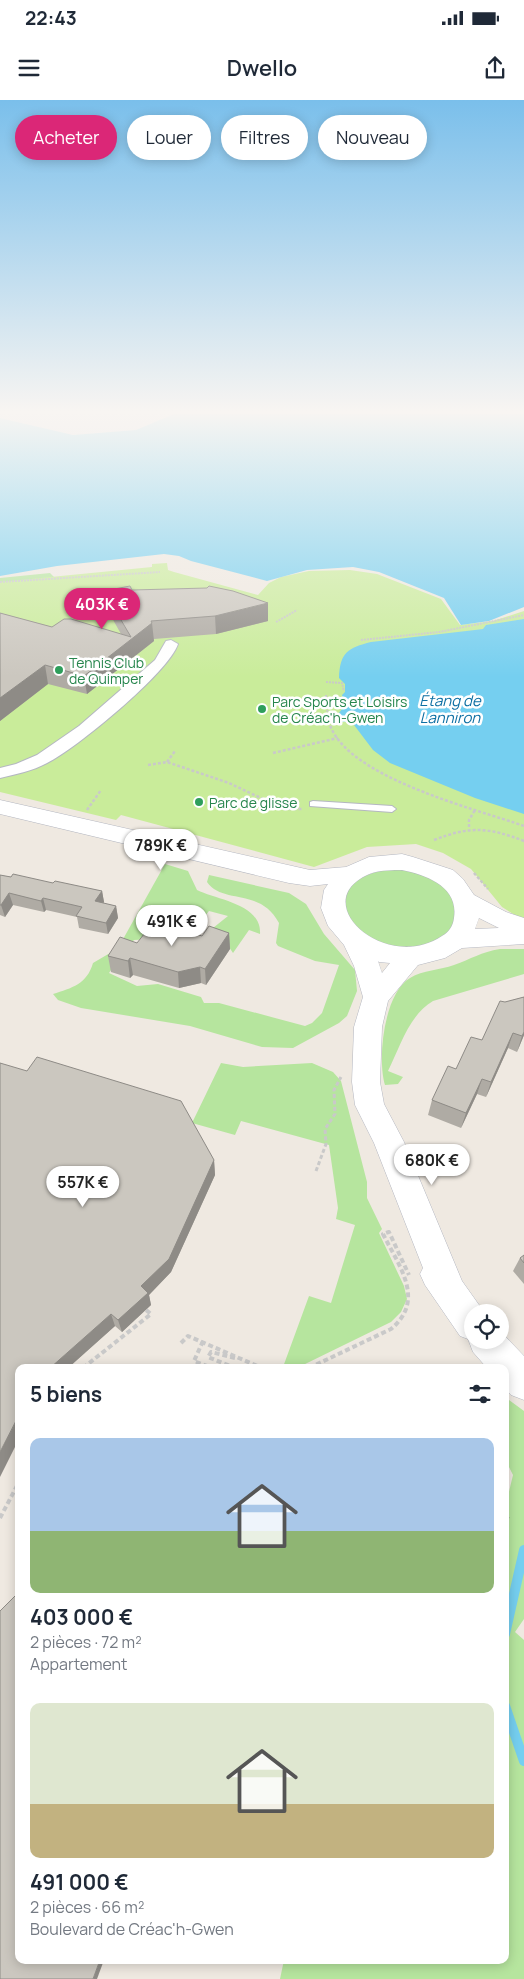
<!DOCTYPE html>
<html lang="fr">
<head>
<meta charset="utf-8">
<style>
	body { margin:0; font-family:Manrope,sans-serif; background:#f6f6f7; color:#1f2937; height:100vh; display:flex; flex-direction:column; font-size:19px; white-space:nowrap }
	* { box-sizing:border-box; margin:0 }
	p { font-size:16px; color:#747a83 }
	.icon { flex:none; width:28px; height:28px; fill:none; stroke:currentColor; stroke-width:2; stroke-linecap:round; stroke-linejoin:round }
	.map { position:relative; flex:1; overflow:hidden }
	.details { position:absolute; left:15px; top:1264px; width:494px; height:600px; display:flex; flex-direction:column; background:#fff; border-radius:10px; box-shadow:0 2px 12px #0003 }
	.details>* { flex:none }
	.guide { position:absolute; left:15px; top:15px; width:495px; height:45px; display:flex; gap:10px }
	.fabs { position:absolute; left:464px; top:1204px; display:grid; gap:10px }
	.fabs a { display:grid; place-items:center; width:45px; height:45px; border-radius:50%; background:#fff; box-shadow:0 2px 12px #0003; font-size:25px }
	.price { position:absolute; translate:-50% -42px; padding:0 11px; border-radius:18px; background:#fff; color:#222; font-size:16px; line-height:32px; filter:drop-shadow(0 1px 2px #0008) }
	.price::after { content:''; position:absolute; left:50%; top:30px; width:15px; height:11px; margin-left:-8px; background:inherit; clip-path:polygon(0 0,100% 0,50% 100%) }
	.price.current { background:#db2777; color:#fff }
	ul { padding:0; list-style:none }
	li { display:grid; align-content:center; gap:10px; height:265px; padding:0 15px }
	li span { display:grid; place-items:center; height:155px; border-radius:10px; color:#555 }
	li>.icon { margin-inline-start:auto }
	span .icon { width:90px; height:90px; fill:#fffc; stroke-width:1 }
	li b { font-size:21px }
	h2 { display:flex; justify-content:space-between; align-items:center; height:60px; padding:0 15px; font-size:21px }
	.tag { padding:0 18px; border-radius:22px; background:#fff; box-shadow:0 2px 12px #0003; font-size:18px; line-height:45px }
	.tag.current { background:#db2777; color:#fff }
	.status { display:flex; justify-content:space-between; align-items:center; height:35px; padding:0 25px; background:#fff; direction:ltr }
	.status svg { height:14px; fill:currentColor }
	header { display:flex; justify-content:space-between; align-items:center; height:65px; padding:0 15px; background:#fff; font-size:22px; font-weight:600 }
	.map>svg:first-child { display:block }
	.industrial { fill:#e3e1e8 }
	.green { fill:#b6e59e }
	.pitch { fill:#c9ec9a }
	.water { fill:#75cff0 }
	.lines { fill:none; stroke-linecap:round; stroke-linejoin:round }
	.stream { stroke:#75cff0; stroke-width:10 }
	.service-casing { stroke:#b4b7c1; stroke-width:2 }
	.minor-casing { stroke:#b4b7c1; stroke-width:2 }
	.tertiary-casing { stroke:#b4b7c1; stroke-width:1 }
	.path-far3 { stroke:#c9c9c9; stroke-width:2; stroke-dasharray:2 1; stroke-linecap:butt }
	.path-far2 { stroke:#c9c9c9; stroke-width:2.5; stroke-dasharray:3 2; stroke-linecap:butt }
	.path-far1 { stroke:#c9c9c9; stroke-width:3; stroke-dasharray:4 2.5; stroke-linecap:butt }
	.path { stroke:#c9c9c9; stroke-width:4; stroke-dasharray:5 3; stroke-linecap:butt }
	.service { fill:#fff; fill-rule:evenodd }
	.minor { fill:#fff; fill-rule:evenodd }
	.tertiary { fill:#fff; fill-rule:evenodd }
	.wall { fill:#afaba4 }
	.shaded-wall { fill:#8e8b86 }
	.building { fill:#cbc7bf; stroke:#8e8b86 }
	.leisure-dot { fill:#2e9e5b; stroke:#fff; stroke-width:2 }
	.labels { text-anchor:middle; dominant-baseline:central; stroke-width:5; stroke-linejoin:round; paint-order:stroke }
	.far-leisure-label { font-size:14px; fill:#27864d; stroke:#fff; text-anchor:start }
	.far-water-label { font-size:15px; font-style:italic; fill:#0d6fa3; stroke:#fff }
</style>
</head>
<body>
<div class="status"><b>22:43</b><svg viewBox="0 0 49 12"><path d="M0 12V9h3v3zM5 12V6h3v6zM10 12V3h3v9zM15 12V0h3v12zM26 1h20v11H26zM47 4h2v5h-2z"/></svg></div>
<header><svg class="icon" aria-label="menu" viewBox="0 0 24 24"><path d="M4 6h16M4 12h16M4 18h16"/></svg>Dwello<svg class="icon" aria-label="share" viewBox="0 0 24 24"><path d="M12 15V3M7 8l5-5 5 5M5 13v7h14v-7"/></svg></header>
<div class="map">
<svg width="524" height="1879" viewBox="0 0 524 1879">
	<rect width="100%" height="100%" fill="#efe9e1"/>
	<polygon class="industrial" points="0,314 174,314 136,330 73,335 0,318"/>
	<g class="green">
		<polygon points="50,473 55,478 0,495 0,478"/>
		<path d="M165 764 188 771 197 790C217 800 262 804 260 834L249 830 233 853 227 844 208 832 228 816 209 811 194 829 180 827 170 838 134 840 123 852 109 873 137 886 158 884 201 897 204 903H219L305 926 312 923 322 913 339 865 315 861 278 846 276 843 279 823C260 787 223 805 207 782L209 775 289 793 306 804 324 834 355 870 357 891 347 916 339 923 293 948 262 947 190 926 81 908 58 900 53 894C72 888 87 884 93 863L110 853 122 841Z"/>
		<path d="M390 769C410 769 436 774 450 790 454 796 456 810 458 817 455 822 452 830 448 834 423 856 362 849 347 818 346 815 346 810 346 807 342 781 370 772 390 769Z"/>
		<path d="M500 849H524V874L433 901C409 915 400 947 388 971L403 977 398 984 385 985C377 959 384 893 410 878 423 870 440 870 454 865 471 859 481 852 500 849Z"/>
		<polygon points="221,963 243,967 312,963 333,972 341,981 367,1082 367,1098 382,1129 379,1133 404,1186 407,1199 401,1212 391,1222 299,1267 283,1267 309,1196 331,1203 355,1125 336,1119 338,1108 329,1045 241,1021 235,1035 192,1023"/>
		<polygon points="505,1297 524,1311 524,1519 515,1532 524,1540 524,1879 280,1879 284,1860 505,1860 505,1408 513,1375 505,1359"/>
	</g>
	<polygon class="pitch" points="167,463 168,470 174,472 258,495 269,483 281,477 309,471 350,470 377,474 441,499 460,525 493,521 524,511 524,821 502,807 471,769 443,753 416,744 367,747 314,767 121,715 116,720 0,692 0,482 152,467 152,464"/>
	<g class="water">
		<polygon points="174,314 524,314 524,507 489,521 461,525 444,498 379,472 353,467 307,470 267,481 191,461 179,456 164,454 57,466 0,476 0,318 73,335 136,330"/>
		<path d="M524 519V714L475 698 390 663 373 650 351 621 340 622 331 618V615L339 613 345 605 342 595 345 592V584L339 578C340 552 348 548 371 542L475 530 483 529 486 525Z"/>
	</g>
	<g class="lines">
		<g class="stream">
			<polyline points="505,1534 524,1450"/>
			<polyline points="505,1606 524,1661"/>
		</g>
		<g class="service-casing">
			<polygon id="service" points="313,701 392,706 396,709 392,712 310,706 310,702"/>
		</g>
		<g class="minor-casing">
			<path id="minor" d="M171 540 178 544C169 572 76 649 47 663 32 671 17 674 0 678V668L16 664 37 655 79 626 155 560 166 541Z"/>
		</g>
		<g class="tertiary-casing">
			<path id="tertiary" d="M0 700 310 770 346 767 369 757 402 754 413 757 453 770 463 779 474 795 506 812 524 818V844L462 848 445 858 418 865 388 901 382 927 380 982 384 1004 404 1042 462 1181 484 1212H472V1240H500V1231L524 1256V1300L511 1295 505 1288V1268H487L473 1252 468 1239 460 1236 425 1185 420 1174 423 1168 374 1043 355 1005 352 982 354 927 363 897 354 866 344 845 328 826 321 808 324 790 328 784 310 786 289 783 0 714ZM402 770C427 775 459 787 454 818 453 826 449 832 442 836 384 875 303 799 372 773 381 770 393 770 402 770ZM479 818 499 828 475 829ZM378 861 379 862 390 863 382 873Z"/>
		</g>
		<g class="path-far3">
			<polyline points="0,482 160,472"/>
			<polyline points="276,522 297,510"/>
			<polyline points="361,540 439,532 524,515"/>
			<polyline points="326,582 342,583 344,591"/>
			<polyline points="326,595 328,618"/>
		</g>
		<g class="path-far2">
			<path d="M328 616C334 675 477 709 524 726"/>
			<polyline points="273,653 338,638"/>
			<polyline points="167,662 175,651"/>
			<polyline points="148,665 167,662 229,683 284,709 302,709"/>
			<polyline points="87,710 101,690"/>
			<polyline points="469,727 469,720 475,710"/>
			<path d="M434 740C470 726 488 727 524 741"/>
			<polyline points="474,773 488,789"/>
		</g>
		<polyline class="path-far1" points="316,1071 326,1044 325,1029 335,1014 334,990 341,977"/>
		<g class="path">
			<polyline points="203,1241 194,1261 212,1268"/>
			<polyline points="181,1243 188,1236 262,1268"/>
			<polyline points="235,1258 211,1252 208,1257 235,1268"/>
			<polyline points="83,1268 151,1214 146,1210"/>
			<path d="M309 1268 391 1229C426 1200 399 1166 383 1134L389 1132 409 1175"/>
			<polyline points="0,1418 19,1382"/>
		</g>
		<use href="#service" class="service"/>
		<use href="#minor" class="minor"/>
		<use href="#tertiary" class="tertiary"/>
	</g>
	<g class="wall">
		<polygon points="132,490 268,521 216,534 154,539 154,541 87,594 48,584 0,621 0,513 52,527 121,534 107,509 104,491"/>
		<polygon points="0,775 11,777 53,783 102,791 104,802 103,803 116,806 118,818 108,834 79,828 77,817 46,810 44,812 13,805 5,817 0,815"/>
		<polygon points="229,833 230,849 206,885 201,883 179,888 133,875 130,878 111,872 108,856 202,836"/>
		<polygon points="524,897 524,935 517,952 508,948 486,997 477,994 461,1028 428,1015 432,1000 456,969 482,940 505,902"/>
		<polygon points="0,963 214,1060 215,1075 171,1172 149,1195 151,1205 122,1232 115,1226 68,1268 19,1268"/>
		<polygon points="524,1155 524,1184 513,1171 520,1158"/>
	</g>
	<g class="shaded-wall">
		<polygon points="268,503 268,521 216,534 215,516"/>
		<polygon points="152,523 154,541 87,594 84,576"/>
		<polygon points="45,565 48,584 0,621 0,598"/>
		<polygon points="102,791 104,802 97,813 95,801"/>
		<polygon points="9,793 13,805 5,817 1,805"/>
		<polygon points="43,798 46,810 44,812 41,801"/>
		<polygon points="116,806 118,818 108,834 106,823"/>
		<polygon points="229,833 230,849 206,885 205,869"/>
		<polygon points="130,858 133,875 130,878 128,861"/>
		<polygon points="200,867 201,883 179,888 178,872"/>
		<polygon points="524,932 524,935 517,952 522,936"/>
		<polygon points="513,933 508,948 486,997 491,982"/>
		<polygon points="482,979 477,994 461,1028 466,1013"/>
		<polygon points="214,1060 215,1075 171,1172 149,1195 151,1205 122,1232 118,1220 141,1186"/>
		<polygon points="111,1214 115,1226 68,1268 50,1268"/>
		<polygon points="19,1315 19,1339 0,1377 0,1352"/>
		<polygon points="100,1860 104,1860 97,1879 93,1879"/>
	</g>
	<g class="building">
		<polygon points="130,486 132,490 207,488 209,486 233,491 268,503 215,516 151,521 152,523 84,576 45,565 0,598 0,513 52,527 64,519 71,519 131,537 104,491"/>
		<polygon points="13,774 53,783 55,781 102,791 95,801 116,806 106,823 76,816 82,807 43,798 41,801 9,793 1,805 0,805 0,775 11,777"/>
		<polygon points="155,820 202,836 209,826 229,833 205,869 200,867 178,872 130,858 128,861 108,856 120,837 137,843"/>
		<polygon points="524,897 524,932 522,936 513,933 491,982 482,979 466,1013 432,1000 448,966 456,969 471,937 482,940 500,901 505,902"/>
		<polygon points="37,957 181,1001 214,1060 169,1159 141,1186 148,1193 118,1220 111,1214 50,1268 19,1268 19,1315 0,1352 0,963 27,971"/>
		<polygon points="524,1155 524,1163 520,1158"/>
		<polygon points="509,1417 505,1432 505,1419"/>
		<polygon points="19,1491 19,1860 100,1860 93,1879 0,1879 0,1511 17,1494"/>
	</g>
	<linearGradient id="sky" x2="0" y2="1"><stop stop-color="#7abfeb"/><stop offset="0.54" stop-color="#f8f5f2"/><stop offset="1" stop-color="#f8f5f2" stop-opacity="0"/></linearGradient>
	<rect width="524" height="577" fill="url(#sky)"/>
	<g class="leisure-dot">
		<circle cx="59" cy="570" r="5"/>
		<circle cx="262" cy="609" r="5"/>
		<circle cx="199" cy="702" r="5"/>
	</g>
	<g class="labels">
		<g class="far-leisure-label">
			<text x="69" y="562">Tennis Club<tspan x="69" dy="16">de Quimper</tspan></text>
			<text x="272" y="601">Parc Sports et Loisirs<tspan x="272" dy="16">de Créac'h-Gwen</tspan></text>
			<text x="209" y="702">Parc de glisse</text>
		</g>
		<g class="far-water-label">
			<text x="450" y="600">Étang de<tspan x="450" dy="17">Lanniron</tspan></text>
		</g>
	</g>
</svg>
<div class="fabs">
<a><svg class="icon" aria-label="locate" viewBox="0 0 24 24"><circle cx="12" cy="12" r="6"/><path d="M12 2v4M12 18v4M2 12h4M18 12h4"/></svg></a>
</div>
<b class="price current" style="left:102px;top:530px">403K €</b>
<b class="price" style="left:161px;top:771px">789K €</b>
<b class="price" style="left:172px;top:847px">491K €</b>
<b class="price" style="left:432px;top:1086px">680K €</b>
<b class="price" style="left:83px;top:1108px">557K €</b>
<div class="guide">
<a class="tag current">Acheter</a>
<a class="tag">Louer</a>
<a class="tag">Filtres</a>
<a class="tag">Nouveau</a>
</div>
<section class="details">
<h2>5 biens<svg class="icon" aria-label="filters" viewBox="0 0 24 24"><path d="M4 7h16M4 17h16"/><circle cx="9" cy="7" r="2"/><circle cx="15" cy="17" r="2"/></svg></h2>
<ul>
<li><span style="background:linear-gradient(#a9c7e8 60%,#8fb573 0)"><svg class="icon" aria-label="home" viewBox="0 0 24 24"><path d="M3 11l9-7 9 7M6 9v11h12V9"/></svg></span><div><b>403 000 €</b><p>2 pièces · 72 m²</p><p>Appartement</p></div></li>
<li><span style="background:linear-gradient(#dfe7d0 65%,#c2b280 0)"><svg class="icon" aria-label="home" viewBox="0 0 24 24"><path d="M3 11l9-7 9 7M6 9v11h12V9"/></svg></span><div><b>491 000 €</b><p>2 pièces · 66 m²</p><p>Boulevard de Créac'h-Gwen</p></div></li>
</ul>
</section>
</div>
</body>
</html>
